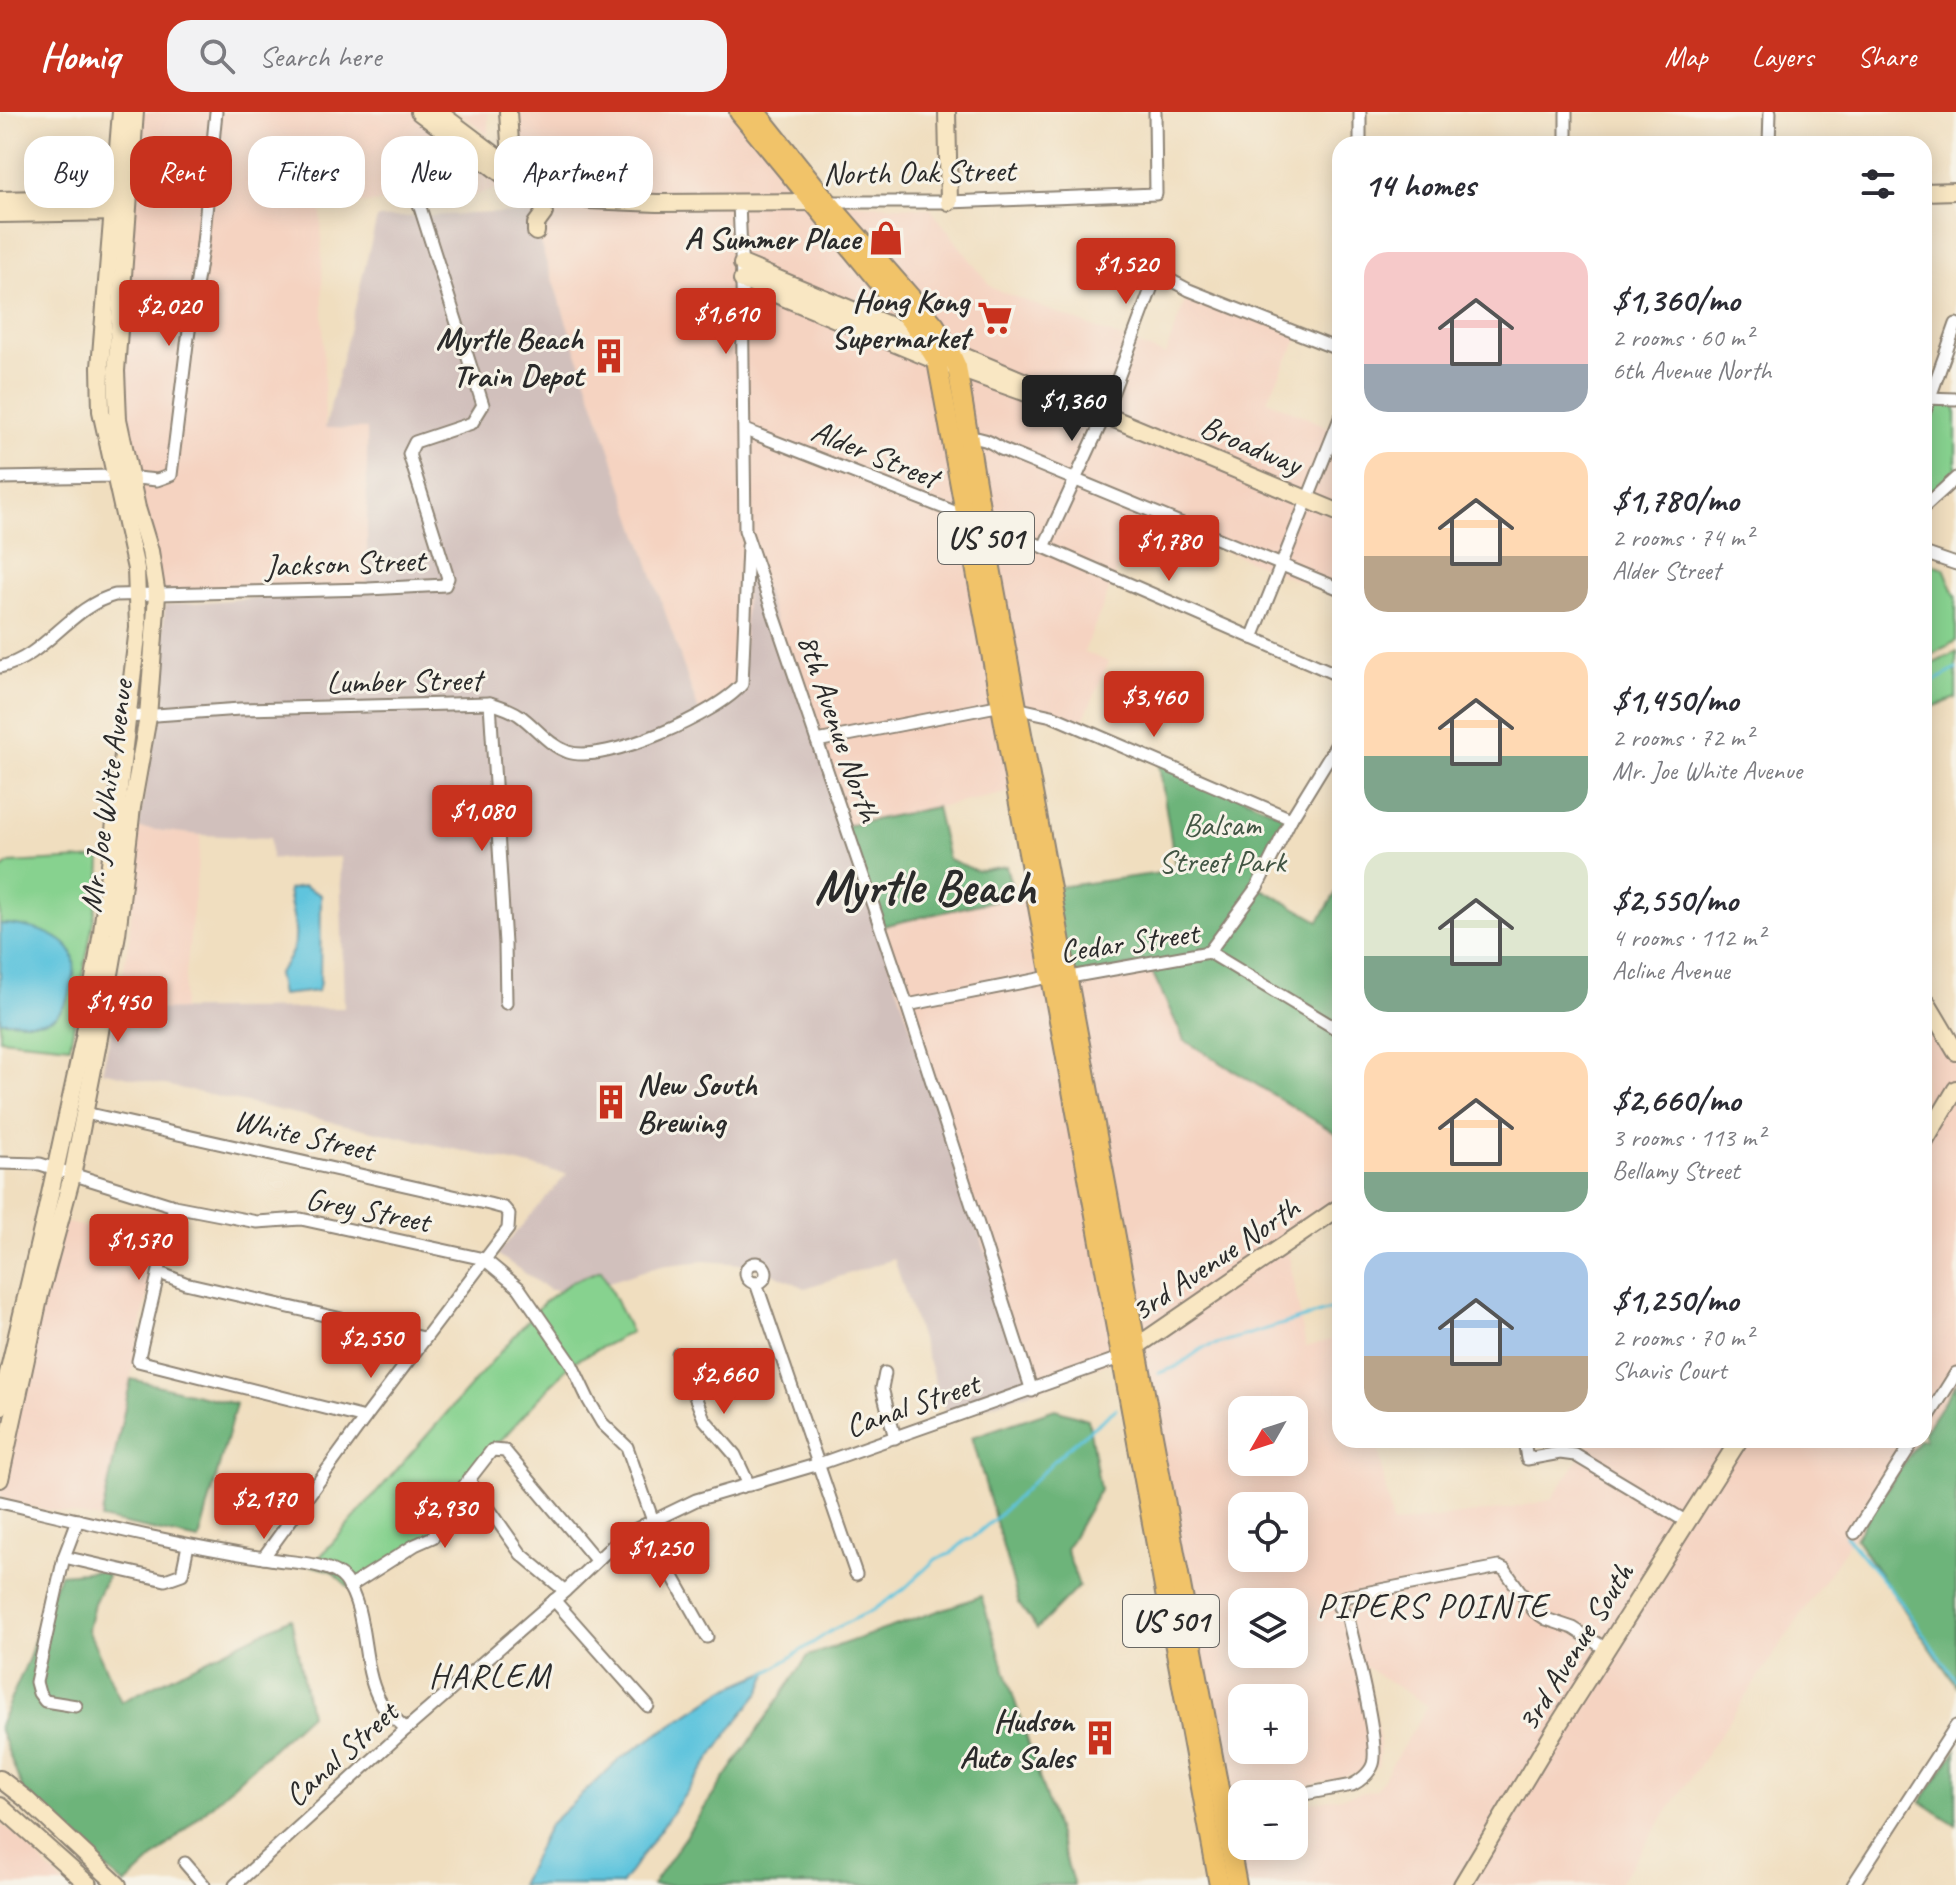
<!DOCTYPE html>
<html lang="en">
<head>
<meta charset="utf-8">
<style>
	body { margin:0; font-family:Caveat,sans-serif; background:#f2f2f3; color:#2b2b33; height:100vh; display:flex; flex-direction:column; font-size:30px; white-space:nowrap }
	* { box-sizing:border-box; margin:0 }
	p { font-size:26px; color:#7c7c81 }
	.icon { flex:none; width:44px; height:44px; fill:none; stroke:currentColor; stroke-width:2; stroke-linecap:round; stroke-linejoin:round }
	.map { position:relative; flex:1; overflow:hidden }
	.drawer { position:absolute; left:1332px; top:24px; width:600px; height:1312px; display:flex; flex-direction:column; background:#fff; border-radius:24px; box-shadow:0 4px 20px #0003 }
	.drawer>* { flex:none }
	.guide { position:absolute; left:24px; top:24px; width:760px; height:72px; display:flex; gap:16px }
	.needle { width:52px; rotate:231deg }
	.tools { position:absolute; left:1228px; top:1284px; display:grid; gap:16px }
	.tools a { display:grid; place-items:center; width:80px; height:80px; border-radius:16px; background:#fff; box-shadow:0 4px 20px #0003; font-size:40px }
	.price { position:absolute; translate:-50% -68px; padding:0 18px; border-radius:8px; background:#c8321e; color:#fff; font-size:26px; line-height:52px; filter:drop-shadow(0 2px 4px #0008) }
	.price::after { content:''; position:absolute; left:50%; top:48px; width:24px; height:18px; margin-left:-12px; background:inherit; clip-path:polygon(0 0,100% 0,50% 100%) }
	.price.active { background:#222; color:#fff }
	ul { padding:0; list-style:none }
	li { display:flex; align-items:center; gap:24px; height:200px; padding:0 32px }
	li span { display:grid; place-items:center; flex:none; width:224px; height:160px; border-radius:24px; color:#555 }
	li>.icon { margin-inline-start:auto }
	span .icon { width:96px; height:96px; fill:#fffc; stroke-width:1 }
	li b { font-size:34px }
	h2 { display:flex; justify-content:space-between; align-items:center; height:96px; padding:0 32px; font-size:34px }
	.tag { padding:0 28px; border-radius:24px; background:#fff; box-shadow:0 4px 20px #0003; font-size:28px; line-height:72px }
	.tag.active { background:#c8321e; color:#fff }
	header { display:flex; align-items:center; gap:48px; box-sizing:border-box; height:112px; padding:0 40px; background:#c8321e; color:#fff }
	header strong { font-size:38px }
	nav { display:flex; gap:44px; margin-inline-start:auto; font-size:28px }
	.search { width:560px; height:72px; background:#f2f2f3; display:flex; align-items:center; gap:20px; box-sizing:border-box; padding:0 28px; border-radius:24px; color:#7c7c81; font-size:30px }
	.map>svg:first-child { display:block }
	.built { fill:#f5d3c1; fill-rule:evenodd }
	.industrial { fill:#d1c0bc }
	.green { fill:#87d28f; stroke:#597e5d; stroke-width:2 }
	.forest { fill:#6db47a; stroke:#4c7052; stroke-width:2 }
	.water { fill:#5fc4dd; stroke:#457884; stroke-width:2 }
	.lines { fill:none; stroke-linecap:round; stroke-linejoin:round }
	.stream { stroke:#5fc4dd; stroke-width:3 }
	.street-casing { stroke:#8e8475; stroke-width:15 }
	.secondary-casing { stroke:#8e8475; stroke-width:20 }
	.primary-casing { stroke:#8e8475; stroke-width:22 }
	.street { stroke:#fff; stroke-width:11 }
	.secondary { stroke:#f9e7c3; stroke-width:16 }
	.primary { stroke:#f1c369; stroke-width:18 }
	.labels { text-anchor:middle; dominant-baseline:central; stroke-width:6; stroke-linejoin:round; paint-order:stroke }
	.shield { fill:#f7f3e8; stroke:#686764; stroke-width:2 }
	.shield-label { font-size:30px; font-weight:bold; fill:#2b2b2b }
	.street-label { font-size:32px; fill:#2b2b2b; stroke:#f7f3e8 }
	.poi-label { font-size:32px; font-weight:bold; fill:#2b2b2b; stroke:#f7f3e8; text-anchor:end }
	.park-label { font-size:32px; fill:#425544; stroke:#f7f3e8 }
	.neighbourhood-label { font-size:34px; letter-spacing:2px; fill:#2b2b2b; stroke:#f7f3e8 }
	.town-label { font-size:48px; font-weight:bold; fill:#2b2b2b; stroke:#f7f3e8 }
</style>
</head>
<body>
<header>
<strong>Homiq</strong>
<div class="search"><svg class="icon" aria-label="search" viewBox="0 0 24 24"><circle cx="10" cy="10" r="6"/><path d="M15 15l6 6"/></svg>Search here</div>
<nav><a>Map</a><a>Layers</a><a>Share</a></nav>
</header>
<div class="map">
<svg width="1956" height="1773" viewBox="0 0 1956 1773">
	<rect width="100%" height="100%" fill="#f7f3e8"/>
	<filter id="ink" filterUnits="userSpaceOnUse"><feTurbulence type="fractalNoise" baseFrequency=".0125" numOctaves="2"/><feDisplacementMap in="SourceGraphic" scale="16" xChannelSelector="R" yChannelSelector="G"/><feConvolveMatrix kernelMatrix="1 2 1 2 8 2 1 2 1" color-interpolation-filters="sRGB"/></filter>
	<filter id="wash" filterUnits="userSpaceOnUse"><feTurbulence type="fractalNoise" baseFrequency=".006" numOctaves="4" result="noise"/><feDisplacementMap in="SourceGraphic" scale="32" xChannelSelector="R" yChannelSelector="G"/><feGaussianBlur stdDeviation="1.8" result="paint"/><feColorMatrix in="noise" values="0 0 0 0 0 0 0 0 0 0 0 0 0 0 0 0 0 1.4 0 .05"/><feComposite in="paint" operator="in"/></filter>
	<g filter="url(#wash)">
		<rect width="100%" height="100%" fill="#f0debf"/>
		<g class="built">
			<polygon points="121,0 420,0 513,70 508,0 739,0 828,90 930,96 992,176 1165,243 1189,178 1300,222 1267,288 1340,320 1340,487 1140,402 1084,540 1109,550 1080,615 1002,594 1017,679 845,714 742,572 700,603 530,102 523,84 514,71 460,88 321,92 325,315 367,316 368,477 137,482 101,299"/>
			<polygon points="459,0 488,0 488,23"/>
			<polygon points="138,716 201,723 182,899 116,898 129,828"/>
			<path d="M1035 779 1148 851 1184 928 1340 1024V1094L1286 1129 1306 1235 1340 1225V1328H1377L1392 1412 1512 1396 1551 1388 1591 1328H1919L1618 1773H1237L1224 1707 1242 1704V1734H1294V1694L1376 1678 1428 1594 1366 1555 1380 1630 1378 1655 1280 1682H1242V1692L1207 1701 1122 1245 1032 1280 878 815ZM1242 1298H1294V1350H1242ZM1242 1394H1294V1446H1242ZM1242 1490H1294V1542H1242ZM1242 1586H1294V1638H1242Z"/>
			<polygon points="1924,886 1956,940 1956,1271 1924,1320"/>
			<polygon points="45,1105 158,1134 101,1407 0,1390 0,1295"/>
			<polygon points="0,1711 16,1723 65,1773 0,1773"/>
		</g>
		<polygon class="industrial" points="490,101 530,102 700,603 742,572 748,427 1032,1279 948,1308 894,1147 805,1176 755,1153 704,1149 659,1154 590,1176 549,1178 497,1142 567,1062 102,959 116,898 344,896 340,745 271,747 270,726 201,723 138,716 155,619 165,493 367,477 367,317 325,316 377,106"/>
		<g class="green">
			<path d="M1941 292H1956V358L1924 387C1924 360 1915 307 1941 292Z"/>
			<polygon points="1924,449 1944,456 1956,485 1956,529 1924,547"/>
			<polygon points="1956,540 1956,586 1924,598 1924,556"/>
			<polygon points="101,746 100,772 70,934 0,927 0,759 10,751"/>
			<polygon points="601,1158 631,1220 571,1251 492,1338 433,1425 349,1475 330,1458 312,1454 545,1189 571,1170"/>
		</g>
		<g class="forest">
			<polygon points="1158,647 1291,707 1257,774 1319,809 1340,774 1340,900 1332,914 1340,919 1340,1024 1184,928 1148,851 1068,865 1050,776 1176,759"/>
			<polygon points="936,695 948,747 977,759 1006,754 1014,784 878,815 845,714"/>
			<polygon points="131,1267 236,1292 199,1428 101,1407"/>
			<polygon points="1956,1271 1956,1573 1855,1426 1919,1328 1924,1328 1924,1320"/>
			<polygon points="1055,1297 1088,1307 1100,1377 1066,1437 1079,1474 1037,1517 1019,1492 972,1325"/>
			<polygon points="110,1458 94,1491 88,1518 121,1590 291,1506 310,1602 125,1773 26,1687 0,1618 0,1611 29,1546 41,1505 60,1462"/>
			<polygon points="981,1484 1074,1773 652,1773 808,1544"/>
			<polygon points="1956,1638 1956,1713 1921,1690"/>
		</g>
		<g class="water">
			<path d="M304 774 321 783 320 870 318 879 281 883 277 862C305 832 294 816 288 778Z"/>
			<path d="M0 812C22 812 54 819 69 836 82 851 70 900 50 907 36 913 15 908 0 909Z"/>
			<polygon points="769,1559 760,1580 739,1606 621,1773 520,1773 549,1713 620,1647 724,1578"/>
		</g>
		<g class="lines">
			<g class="stream">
				<polyline points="1924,575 1956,557"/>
				<polyline points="1159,1261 1176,1255 1203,1236 1340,1195"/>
				<polyline points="1845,1423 1901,1490 1956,1568"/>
				<polyline points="767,1561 834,1517 873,1498 904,1477 936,1447 950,1442 965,1429 972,1426 998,1404 1065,1338 1116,1297"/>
			</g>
		</g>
	</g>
	<g filter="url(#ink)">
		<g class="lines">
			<g class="street-casing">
				<g id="street">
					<polyline points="1566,0 1566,32"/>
					<polyline points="1360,32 1360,0"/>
					<polyline points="1769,32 1770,0"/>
					<polyline points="739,90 742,168 745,418 907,893 1032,1279"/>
					<polyline points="828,90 949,90 1156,82 1155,0"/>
					<polyline points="1925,286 1956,287"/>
					<polyline points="1924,302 1956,212"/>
					<polyline points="745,318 1044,435 1340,564"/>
					<path d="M967 326C981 325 990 329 1001 337L1340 477"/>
					<polyline points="0,366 115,364 157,368 171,363 187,232 203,131 216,0"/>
					<polyline points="1924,395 1956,366"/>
					<polyline points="1044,435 1102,309 1157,161 1189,178 1340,238"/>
					<polyline points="1924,441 1956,452"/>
					<polyline points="1252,526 1340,306"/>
					<path d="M0 555C46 545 69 495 115 483L368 477 445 473 448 466 409 342 415 330 472 311 483 293 418 89"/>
					<polyline points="490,591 505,832 506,891"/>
					<path d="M128 605 240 597 490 591C500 594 510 597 519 603 536 615 548 633 568 640 604 653 719 601 742 572L748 434"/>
					<polyline points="817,629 1002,593 1052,604 1291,707"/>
					<polyline points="1209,840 1257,775 1291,707 1340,627"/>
					<polyline points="907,893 1044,866 1053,868 1209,840 1340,919"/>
					<polyline points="85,1001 489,1092 504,1096 509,1102 508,1117 365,1306 263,1446"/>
					<polyline points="0,1051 40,1052 174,1094 257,1110 301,1107 484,1147 519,1176 571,1251 589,1289 602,1311 627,1335 653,1409"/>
					<polyline points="174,1094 138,1249 365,1306"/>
					<circle cx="756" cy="1161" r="10"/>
					<polyline points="160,1161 185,1171 424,1226"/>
					<polyline points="756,1171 856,1462"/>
					<polyline points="678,1242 704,1307 735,1343 749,1373"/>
					<polyline points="885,1261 882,1276 895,1326"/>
					<polyline points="1924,1312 1956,1261"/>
					<polyline points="1524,1328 1527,1347 1560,1341 1575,1343 1687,1410"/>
					<polyline points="468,1367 521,1442 565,1479"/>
					<path d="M0 1390C90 1411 179 1433 270 1447 292 1451 331 1450 345 1468 368 1499 361 1551 378 1585 383 1597 397 1608 406 1617"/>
					<polyline points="644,1413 707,1525"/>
					<polyline points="1855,1421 1914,1328"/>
					<polyline points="64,1445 165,1468 182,1462 188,1433"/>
					<polyline points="349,1475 415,1433 433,1425 450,1392 492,1338 505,1339 596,1448"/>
					<polyline points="554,1488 648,1594"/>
					<polyline points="76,1594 45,1589 39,1581 36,1570 64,1445 78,1408"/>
					<path d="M1294 1684 1352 1673C1360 1669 1370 1661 1373 1652 1380 1631 1354 1533 1348 1506L1339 1495 1344 1485 1499 1455 1505 1458 1534 1499 1546 1507 1573 1516 1606 1537"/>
					<polyline points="1220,1698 1242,1694"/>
					<polyline points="185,1751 204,1773"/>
					<polyline points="235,1773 406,1617 565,1479 624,1423 696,1388 819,1352 1122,1245"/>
					<polyline points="1853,1773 1956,1614"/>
				</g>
			</g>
			<g class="secondary-casing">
				<g id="secondary">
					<polyline points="419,0 514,71"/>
					<polyline points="438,0 511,55"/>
					<polyline points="508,0 512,61"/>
					<polyline points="947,0 949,90"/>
					<polyline points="1924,80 1956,79"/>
					<polyline points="0,88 123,85"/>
					<polyline points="588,88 657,91 822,90"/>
					<polyline points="0,102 122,100"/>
					<polyline points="536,120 536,112 544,101"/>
					<polyline points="742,152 1340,401"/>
					<polyline points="742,168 937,249 1035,284"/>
					<polyline points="1924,886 1956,940"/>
					<polyline points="1924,1031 1956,977"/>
					<polyline points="1127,1241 1340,1095"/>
					<polyline points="0,1295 45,1105 84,926 102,820 138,516 136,457 101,299 100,255 121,0"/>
					<polyline points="0,1367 40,1182 72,1064 98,931 117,822 132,695 148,605 157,483 150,439 137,396 118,307 116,259 135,0"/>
					<polyline points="0,1667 26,1687 118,1773"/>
					<polyline points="0,1694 89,1773"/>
					<polyline points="1462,1773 1555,1618 1739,1328"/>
				</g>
			</g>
			<g class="primary-casing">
				<g id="primary">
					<polyline points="739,0 917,217 937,249 1219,1773"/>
					<polyline points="756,0 828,90 935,213 946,231 957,255 983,413 1237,1773"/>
				</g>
			</g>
			<use href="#street" class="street"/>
			<use href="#secondary" class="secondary"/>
			<use href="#primary" class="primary"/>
		</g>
	</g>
	<defs>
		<g id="shop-bare" transform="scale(2.76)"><path d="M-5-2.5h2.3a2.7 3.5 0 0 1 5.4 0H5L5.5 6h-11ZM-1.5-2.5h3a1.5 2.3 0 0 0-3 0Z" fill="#c8321e" stroke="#f7f3e8" stroke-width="2.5" paint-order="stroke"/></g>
		<g id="supermarket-bare" transform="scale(2.76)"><path d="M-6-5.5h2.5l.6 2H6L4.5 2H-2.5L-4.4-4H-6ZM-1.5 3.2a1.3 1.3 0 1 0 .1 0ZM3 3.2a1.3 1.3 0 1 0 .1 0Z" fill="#c8321e" stroke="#f7f3e8" stroke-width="2.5" paint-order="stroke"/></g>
		<g id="building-bare" transform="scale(2.76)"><path d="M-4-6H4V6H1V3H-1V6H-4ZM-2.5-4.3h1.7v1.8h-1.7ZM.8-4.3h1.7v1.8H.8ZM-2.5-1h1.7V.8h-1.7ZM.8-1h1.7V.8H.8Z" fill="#c8321e" stroke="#f7f3e8" stroke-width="2.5" paint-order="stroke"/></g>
	</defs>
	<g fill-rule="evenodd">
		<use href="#shop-bare" x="886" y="126"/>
		<use href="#supermarket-bare" x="995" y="206"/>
		<use href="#building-bare" x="609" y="244"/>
		<use href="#building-bare" x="611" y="990"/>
		<use href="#building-bare" x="1100" y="1626"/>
	</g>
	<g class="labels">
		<g class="shield">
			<rect x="938" y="400" width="96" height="52" rx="6"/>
			<rect x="1123" y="1483" width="96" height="52" rx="6"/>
		</g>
		<g class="shield-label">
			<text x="986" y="426">US 501</text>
			<text x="1171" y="1509">US 501</text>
		</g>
		<g class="street-label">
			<text transform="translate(919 60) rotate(-1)">North Oak Street</text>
			<text transform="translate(1251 333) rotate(23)">Broadway</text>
			<text transform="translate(875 342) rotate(22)">Alder Street</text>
			<text transform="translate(345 451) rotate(-2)">Jackson Street</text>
			<text transform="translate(404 569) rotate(-1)">Lumber Street</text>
			<text transform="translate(839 616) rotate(71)">8th Avenue North</text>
			<text transform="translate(106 684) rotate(-82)">Mr. Joe White Avenue</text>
			<text transform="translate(1129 830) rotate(-8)">Cedar Street</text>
			<text transform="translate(304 1023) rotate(13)">White Street</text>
			<text transform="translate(368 1098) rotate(11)">Grey Street</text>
			<text transform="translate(1215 1147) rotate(-34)">3rd Avenue North</text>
			<text transform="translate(912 1293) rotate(-19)">Canal Street</text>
			<text transform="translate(1575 1535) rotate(-58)">3rd Avenue South</text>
			<text transform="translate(341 1642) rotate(-42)">Canal Street</text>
		</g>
		<g class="poi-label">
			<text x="860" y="126">A Summer Place</text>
			<text x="969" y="188">Hong Kong<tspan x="969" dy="37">Supermarket</tspan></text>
			<text x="583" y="226">Myrtle Beach<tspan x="583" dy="37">Train Depot</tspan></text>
			<text x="637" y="972" text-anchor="start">New South<tspan x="637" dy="37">Brewing</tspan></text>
			<text x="1074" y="1608">Hudson<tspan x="1074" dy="37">Auto Sales</tspan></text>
		</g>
		<g class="park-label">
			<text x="1222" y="712">Balsam<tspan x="1222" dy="37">Street Park</tspan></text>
		</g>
		<g class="neighbourhood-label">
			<text x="1433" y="1493">PIPERS POINTE</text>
			<text x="490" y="1563">HARLEM</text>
		</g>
		<g class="town-label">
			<text x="925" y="775">Myrtle Beach</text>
		</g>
	</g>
</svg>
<div class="tools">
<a><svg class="needle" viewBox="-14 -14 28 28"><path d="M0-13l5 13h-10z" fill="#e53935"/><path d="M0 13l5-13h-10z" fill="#7c7c81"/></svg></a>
<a><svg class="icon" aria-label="locate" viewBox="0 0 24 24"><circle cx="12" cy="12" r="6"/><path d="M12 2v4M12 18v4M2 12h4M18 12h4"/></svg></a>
<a><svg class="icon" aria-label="layers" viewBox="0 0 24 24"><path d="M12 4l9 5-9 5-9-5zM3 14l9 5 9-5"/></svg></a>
<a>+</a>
<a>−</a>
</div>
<b class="price" style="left:1126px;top:194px">$1,520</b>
<b class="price" style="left:169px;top:236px">$2,020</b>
<b class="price" style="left:726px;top:244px">$1,610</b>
<b class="price active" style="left:1072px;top:331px">$1,360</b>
<b class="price" style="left:1169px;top:471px">$1,780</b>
<b class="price" style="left:1154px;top:627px">$3,460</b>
<b class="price" style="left:482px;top:741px">$1,080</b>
<b class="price" style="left:118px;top:932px">$1,450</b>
<b class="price" style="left:139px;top:1170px">$1,570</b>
<b class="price" style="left:371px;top:1268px">$2,550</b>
<b class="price" style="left:724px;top:1304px">$2,660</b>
<b class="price" style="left:264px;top:1429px">$2,170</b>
<b class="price" style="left:445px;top:1438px">$2,930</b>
<b class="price" style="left:660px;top:1478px">$1,250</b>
<div class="guide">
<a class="tag">Buy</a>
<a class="tag active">Rent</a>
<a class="tag">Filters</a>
<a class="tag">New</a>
<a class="tag">Apartment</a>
</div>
<section class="drawer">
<h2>14 homes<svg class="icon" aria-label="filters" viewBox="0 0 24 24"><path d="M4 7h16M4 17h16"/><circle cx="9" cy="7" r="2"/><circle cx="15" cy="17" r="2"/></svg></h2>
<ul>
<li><span style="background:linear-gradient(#f6c9c9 70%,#9aa5b1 0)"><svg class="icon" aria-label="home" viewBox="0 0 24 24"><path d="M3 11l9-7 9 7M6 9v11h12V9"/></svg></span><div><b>$1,360/mo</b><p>2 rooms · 60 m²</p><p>6th Avenue North</p></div></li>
<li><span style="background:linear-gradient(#ffd9b3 65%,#b9a48a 0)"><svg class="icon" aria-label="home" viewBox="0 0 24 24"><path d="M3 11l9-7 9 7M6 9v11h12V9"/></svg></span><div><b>$1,780/mo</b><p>2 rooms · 74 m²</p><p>Alder Street</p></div></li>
<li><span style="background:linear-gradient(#ffd9b3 65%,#7fa58c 0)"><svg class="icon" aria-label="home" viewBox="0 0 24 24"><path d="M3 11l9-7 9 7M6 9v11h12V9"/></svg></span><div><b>$1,450/mo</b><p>2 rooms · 72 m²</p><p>Mr. Joe White Avenue</p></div></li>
<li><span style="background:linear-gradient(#dfe7d0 65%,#7fa58c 0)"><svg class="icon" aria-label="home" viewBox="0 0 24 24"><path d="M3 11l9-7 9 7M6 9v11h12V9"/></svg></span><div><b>$2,550/mo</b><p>4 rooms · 112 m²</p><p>Acline Avenue</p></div></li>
<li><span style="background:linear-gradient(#ffd9b3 75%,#7fa58c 0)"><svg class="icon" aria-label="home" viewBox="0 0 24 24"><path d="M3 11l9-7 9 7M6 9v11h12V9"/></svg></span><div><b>$2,660/mo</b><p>3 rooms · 113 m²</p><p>Bellamy Street</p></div></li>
<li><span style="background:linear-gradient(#a9c7e8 65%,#b9a48a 0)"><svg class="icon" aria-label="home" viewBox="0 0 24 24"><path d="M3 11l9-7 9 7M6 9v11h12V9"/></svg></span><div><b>$1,250/mo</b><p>2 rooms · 70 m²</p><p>Shavis Court</p></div></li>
</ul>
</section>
</div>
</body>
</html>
